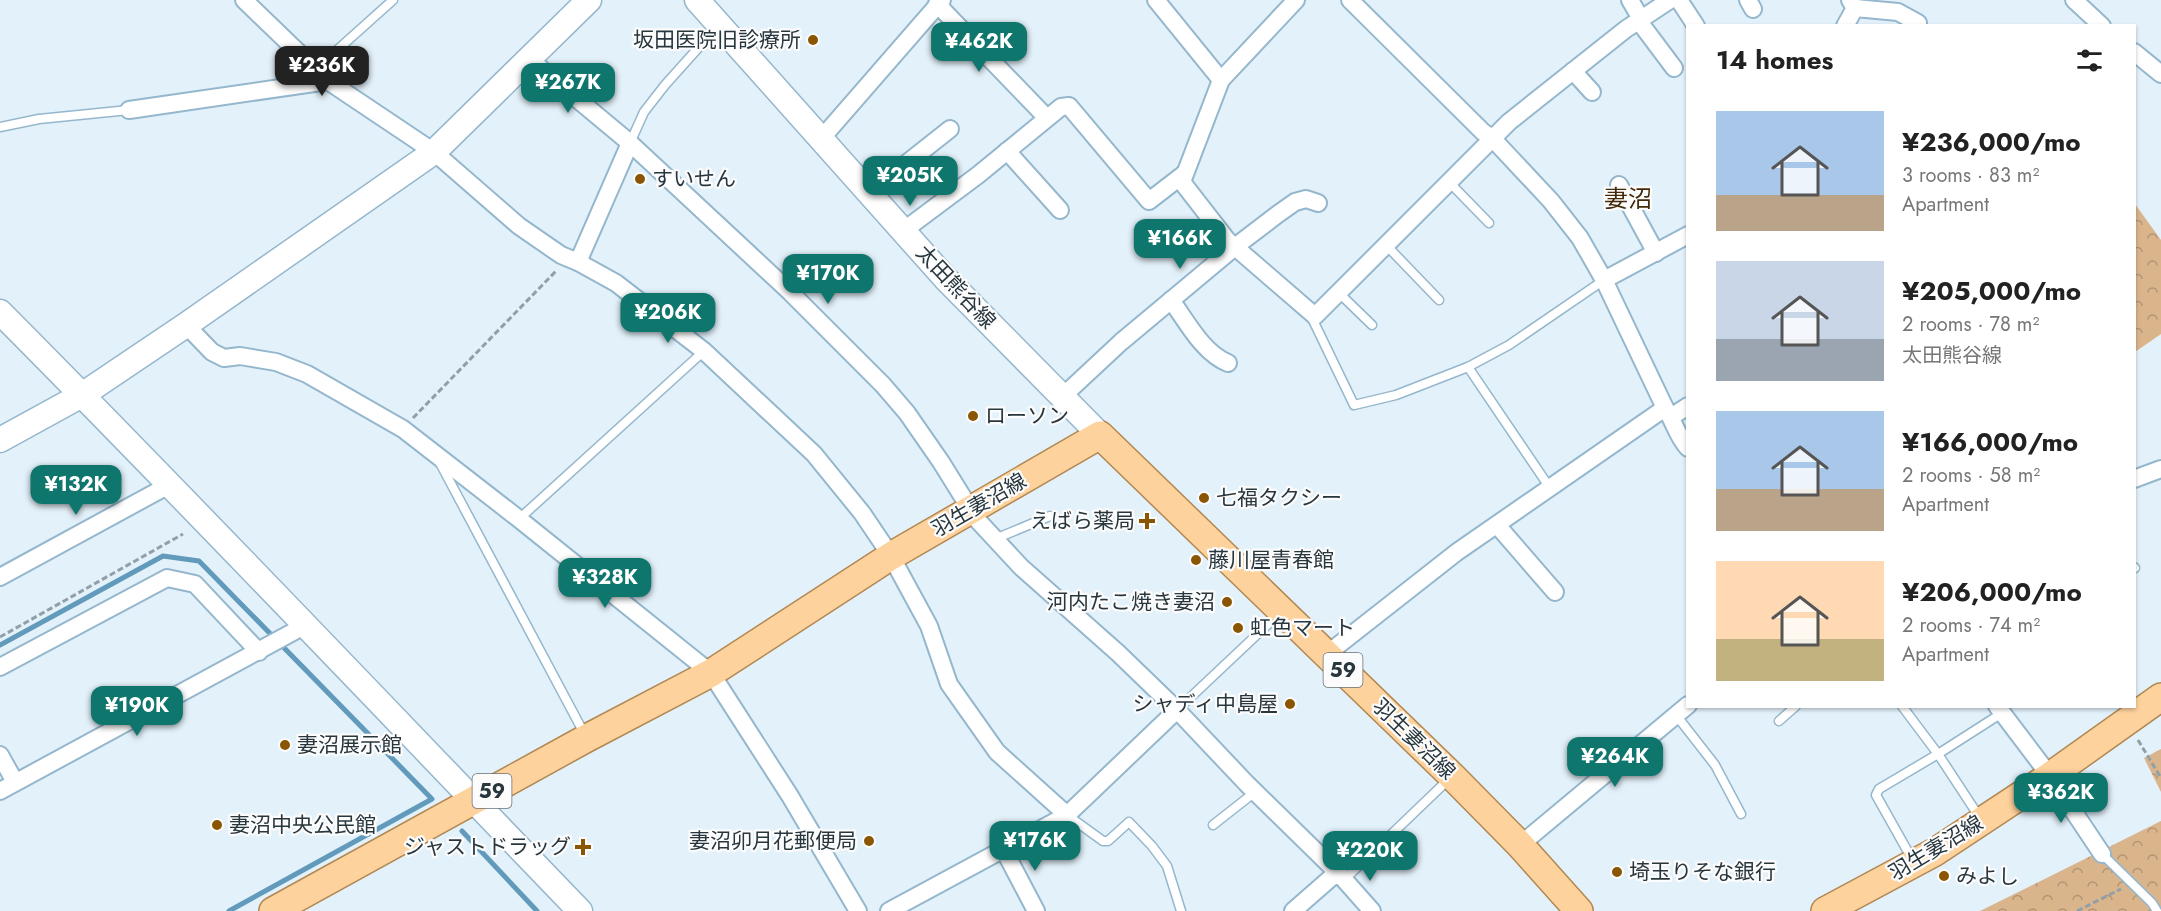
<!DOCTYPE html>
<html lang="en">
<head>
<meta charset="utf-8">
<style>
	body { margin:0; font-family:Jost,"Noto Sans JP",sans-serif; background:#f2f2f2; color:#222; height:100vh; display:flex; flex-direction:column; font-size:22px; white-space:nowrap }
	* { box-sizing:border-box; margin:0 }
	p { font-size:20px; color:#767676 }
	.icon { flex:none; width:33px; height:33px; fill:none; stroke:currentColor; stroke-width:2; stroke-linecap:round; stroke-linejoin:round }
	.map { position:relative; flex:1; overflow:hidden }
	.sheet { position:absolute; left:1686px; top:24px; width:450px; height:684px; display:flex; flex-direction:column; background:#fff; border-radius:0px; box-shadow:0 2px 4px #0004 }
	.sheet>* { flex:none }
	.price { position:absolute; translate:-50% -51px; padding:0 14px; border-radius:12px; background:#0f766e; color:#fff; font-size:20px; line-height:39px; filter:drop-shadow(0 2px 3px #0008) }
	.price::after { content:''; position:absolute; left:50%; top:36px; width:18px; height:14px; margin-left:-9px; background:inherit; clip-path:polygon(0 0,100% 0,50% 100%) }
	.price.active { background:#222; color:#fff }
	ul { padding:0; list-style:none }
	li { display:flex; align-items:center; gap:18px; height:150px; padding:0 30px }
	li span { display:grid; place-items:center; flex:none; width:168px; height:120px; border-radius:0px; color:#555 }
	li>.icon { margin-inline-start:auto }
	span .icon { width:72px; height:72px; fill:#fffc; stroke-width:1 }
	li b { font-size:26px }
	h2 { display:flex; justify-content:space-between; align-items:center; height:72px; padding:0 30px; font-size:26px }
	.map>svg:first-child { display:block }
	.forest { fill:url(#forest-crowns) }
	.lines { fill:none; stroke-linecap:round; stroke-linejoin:round }
	.stream { stroke:#619abb; stroke-width:5 }
	.lane-casing { stroke:#95b7cd; stroke-width:11 }
	.street-casing { stroke:#95b7cd; stroke-width:20 }
	.secondary-casing { stroke:#95b7cd; stroke-width:27 }
	.primary-casing { stroke:#b28852; stroke-width:30 }
	.path { stroke:#919fa8; stroke-width:3; stroke-dasharray:6 3; stroke-linecap:butt }
	.lane { stroke:#fff; stroke-width:8 }
	.street { stroke:#fff; stroke-width:16 }
	.secondary { stroke:#fff; stroke-width:24 }
	.primary { stroke:#fed29d; stroke-width:27 }
	.poi-dot { fill:#8b5604; stroke:#fcfcfc; stroke-width:2 }
	.labels { text-anchor:middle; dominant-baseline:central; stroke-width:4.5; stroke-linejoin:round; paint-order:stroke }
	.shield { fill:#fcfcfc; stroke:#687177; stroke-width:1.5 }
	.shield-label { font-size:20px; font-weight:bold; fill:#28363e }
	.poi-label { font-size:21px; fill:#28363e; stroke:#fcfcfc; text-anchor:start }
	.street-label { font-size:21px; fill:#28363e; stroke:#fcfcfc }
	.quarter-label { font-size:24px; fill:#442a09; stroke:#fcfcfc }
</style>
</head>
<body>
<div class="map">
<svg width="2161" height="911" viewBox="0 0 2161 911">
	<defs>
		<pattern id="forest-crowns" width="20" height="18" patternUnits="userSpaceOnUse" patternTransform="scale(1.5)"><rect width="20" height="18" fill="#dab58c"/><path d="M2 6a3 3 0 1 1 6 0M12 15a3 3 0 1 1 6 0" fill="none" stroke="#b19474"/></pattern>
	</defs>
	<rect width="100%" height="100%" fill="#e3f1fa"/>
	<g class="forest">
		<polygon points="2135,204 2161,240 2161,334 2135,352"/>
		<polygon points="2161,749 2161,792 2144,758"/>
		<polygon points="2161,821 2161,911 1980,911"/>
	</g>
	<g class="lines">
		<g class="stream">
			<polyline points="0,645 163,556 199,561 432,799 229,911"/>
			<polyline points="462,831 537,911"/>
		</g>
		<g class="lane-casing">
			<g id="lane">
				<polyline points="316,69 393,0"/>
				<polyline points="0,127 39,119 129,110"/>
				<polyline points="630,143 644,112 665,85 717,27"/>
				<polyline points="1449,182 1489,223"/>
				<polyline points="1387,246 1439,300"/>
				<polyline points="1339,293 1372,325"/>
				<polyline points="1310,314 1354,405 1396,395 1468,367 1509,345 1604,280"/>
				<polyline points="1468,367 1550,488"/>
				<polyline points="440,463 585,735"/>
				<polyline points="519,519 704,351"/>
				<polyline points="995,539 1050,516"/>
				<polyline points="2134,567 2135,568"/>
				<polyline points="1902,706 1938,754 1980,818"/>
				<polyline points="1177,710 1280,613"/>
				<polyline points="1676,715 1715,765 1741,814"/>
				<polyline points="1779,721 1796,706"/>
				<polyline points="1067,815 1103,841 1108,841 1129,822 1152,846 1167,866 1181,911"/>
				<polyline points="1213,825 1255,792"/>
				<polyline points="2102,854 2152,903 2157,911"/>
				<polyline points="1912,859 1876,795 1879,789 1938,754 2002,713"/>
				<polyline points="1342,876 1349,875 1449,779"/>
			</g>
		</g>
		<g class="street-casing">
			<g id="street">
				<polyline points="244,0 328,81 434,152 519,226 561,255 578,262 616,283 704,351 814,454 862,513 891,556 929,626 949,684 997,752 1067,815"/>
				<polyline points="1156,0 1221,80"/>
				<polyline points="1296,0 1221,80 1182,182 1227,240 1315,316 1509,122 1626,29 1670,0"/>
				<path d="M1350 0 1483 132 1492 138 1551 201 1580 238 1604 280 1665 408C1674 421 1677 436 1688 448"/>
				<polyline points="1630,0 1641,19"/>
				<polyline points="1679,0 1696,26"/>
				<polyline points="1748,0 1753,9"/>
				<polyline points="2074,0 2102,26"/>
				<polyline points="937,4 1047,118"/>
				<polyline points="1855,8 1898,12 1918,23"/>
				<polyline points="1638,20 1674,68"/>
				<polyline points="1845,26 1855,8 1850,0"/>
				<polyline points="2134,52 2161,74"/>
				<polyline points="528,58 630,143 790,292 883,385 907,413 941,462 964,499 969,511 1021,567 1118,653 1177,710 1247,784 1341,876 1372,911"/>
				<polyline points="1573,71 1592,92"/>
				<polyline points="129,110 328,81"/>
				<polyline points="821,139 942,0"/>
				<polyline points="1007,151 1060,210"/>
				<polyline points="1619,185 1656,253"/>
				<polyline points="869,193 950,129"/>
				<polyline points="903,231 978,175 1061,107 1069,106 1149,201 1184,174"/>
				<polyline points="578,262 630,143"/>
				<polyline points="1604,280 1688,235"/>
				<path d="M1171 300C1187 322 1203 353 1228 363"/>
				<polyline points="186,325 212,352 224,358 240,356 276,362 307,374 403,429 519,519 711,673 790,796 858,911"/>
				<polyline points="1062,397 1121,342 1236,246 1278,214 1295,202 1306,199 1318,203"/>
				<polyline points="1671,417 1688,406"/>
				<polyline points="2134,479 2161,469"/>
				<polyline points="1497,525 1555,592"/>
				<polyline points="0,577 169,485"/>
				<polyline points="1327,654 1457,552 1665,408"/>
				<polyline points="0,667 167,578 195,584 259,652"/>
				<polyline points="1997,706 2050,776 2102,854"/>
				<polyline points="0,755 15,782"/>
				<polyline points="0,791 304,626"/>
				<polyline points="1520,845 1688,705"/>
				<polyline points="1004,850 1036,911"/>
				<polyline points="889,911 1067,815 1177,710"/>
				<polyline points="1293,911 1333,876 1341,876"/>
			</g>
		</g>
		<g class="secondary-casing">
			<g id="secondary">
				<polyline points="697,0 946,279 1100,435"/>
				<path d="M0 312C196 509 387 711 580 911"/>
				<polyline points="0,440 82,395 186,325 434,152 589,0"/>
			</g>
		</g>
		<g class="primary-casing">
			<g id="primary">
				<polyline points="273,911 587,738 711,673 891,556 1100,435 1452,776 1520,845 1579,911"/>
				<polyline points="1825,911 1935,852 2050,776 2161,697"/>
			</g>
		</g>
		<g class="path">
			<polyline points="413,418 557,270"/>
			<polyline points="0,637 183,534"/>
			<polyline points="2138,740 2161,778"/>
			<polyline points="2077,911 2121,889"/>
		</g>
		<use href="#lane" class="lane"/>
		<use href="#street" class="street"/>
		<use href="#secondary" class="secondary"/>
		<use href="#primary" class="primary"/>
	</g>
	<g class="poi-dot">
		<circle cx="813" cy="40" r="6"/>
		<circle cx="640" cy="179" r="6"/>
		<circle cx="973" cy="416" r="6"/>
		<circle cx="1204" cy="498" r="6"/>
		<path d="M1144 512h6v6h6v6h-6v6h-6v-6h-6v-6h6z"/>
		<circle cx="1196" cy="560" r="6"/>
		<circle cx="1227" cy="602" r="6"/>
		<circle cx="1238" cy="628" r="6"/>
		<circle cx="1290" cy="704" r="6"/>
		<circle cx="285" cy="745" r="6"/>
		<circle cx="217" cy="825" r="6"/>
		<circle cx="869" cy="841" r="6"/>
		<path d="M580 838h6v6h6v6h-6v6h-6v-6h-6v-6h6z"/>
		<circle cx="1617" cy="872" r="6"/>
		<circle cx="1944" cy="876" r="6"/>
	</g>
	<g class="labels">
		<g class="shield">
			<rect x="1323.5" y="653" width="39" height="34" rx="4.5"/>
			<rect x="472.5" y="774" width="39" height="34" rx="4.5"/>
		</g>
		<g class="shield-label">
			<text x="1343" y="670">59</text>
			<text x="492" y="791">59</text>
		</g>
		<g class="poi-label">
			<text x="801" y="40" text-anchor="end">坂田医院旧診療所</text>
			<text x="652" y="179">すいせん</text>
			<text x="985" y="416">ローソン</text>
			<text x="1216" y="498">七福タクシー</text>
			<text x="1135" y="521" text-anchor="end">えばら薬局</text>
			<text x="1208" y="560">藤川屋青春館</text>
			<text x="1215" y="602" text-anchor="end">河内たこ焼き妻沼</text>
			<text x="1250" y="628">虹色マート</text>
			<text x="1278" y="704" text-anchor="end">シャディ中島屋</text>
			<text x="297" y="745">妻沼展示館</text>
			<text x="229" y="825">妻沼中央公民館</text>
			<text x="857" y="841" text-anchor="end">妻沼卯月花郵便局</text>
			<text x="571" y="847" text-anchor="end">ジャストドラッグ</text>
			<text x="1629" y="872">埼玉りそな銀行</text>
			<text x="1956" y="876">みよし</text>
		</g>
		<g class="street-label">
			<text transform="translate(956 287) rotate(47)">太田熊谷線</text>
			<text transform="translate(979 505) rotate(-30)">羽生妻沼線</text>
			<text transform="translate(1414 739) rotate(44)">羽生妻沼線</text>
			<text transform="translate(1936 848) rotate(-31)">羽生妻沼線</text>
		</g>
		<g class="quarter-label">
			<text x="1628" y="198">妻沼</text>
		</g>
	</g>
</svg>
<b class="price" style="left:979px;top:73px">¥462K</b>
<b class="price active" style="left:322px;top:97px">¥236K</b>
<b class="price" style="left:568px;top:114px">¥267K</b>
<b class="price" style="left:910px;top:207px">¥205K</b>
<b class="price" style="left:1180px;top:270px">¥166K</b>
<b class="price" style="left:828px;top:305px">¥170K</b>
<b class="price" style="left:668px;top:344px">¥206K</b>
<b class="price" style="left:76px;top:516px">¥132K</b>
<b class="price" style="left:605px;top:609px">¥328K</b>
<b class="price" style="left:137px;top:737px">¥190K</b>
<b class="price" style="left:1615px;top:788px">¥264K</b>
<b class="price" style="left:2061px;top:824px">¥362K</b>
<b class="price" style="left:1035px;top:872px">¥176K</b>
<b class="price" style="left:1370px;top:882px">¥220K</b>
<section class="sheet">
<h2>14 homes<svg class="icon" aria-label="filters" viewBox="0 0 24 24"><path d="M4 7h16M4 17h16"/><circle cx="9" cy="7" r="2"/><circle cx="15" cy="17" r="2"/></svg></h2>
<ul>
<li><span style="background:linear-gradient(#a9c7e8 70%,#b9a48a 0)"><svg class="icon" aria-label="home" viewBox="0 0 24 24"><path d="M3 11l9-7 9 7M6 9v11h12V9"/></svg></span><div><b>¥236,000/mo</b><p>3 rooms · 83 m²</p><p>Apartment</p></div></li>
<li><span style="background:linear-gradient(#c9d6e8 65%,#9aa5b1 0)"><svg class="icon" aria-label="home" viewBox="0 0 24 24"><path d="M3 11l9-7 9 7M6 9v11h12V9"/></svg></span><div><b>¥205,000/mo</b><p>2 rooms · 78 m²</p><p>太田熊谷線</p></div></li>
<li><span style="background:linear-gradient(#a9c7e8 65%,#b9a48a 0)"><svg class="icon" aria-label="home" viewBox="0 0 24 24"><path d="M3 11l9-7 9 7M6 9v11h12V9"/></svg></span><div><b>¥166,000/mo</b><p>2 rooms · 58 m²</p><p>Apartment</p></div></li>
<li><span style="background:linear-gradient(#ffd9b3 65%,#c2b280 0)"><svg class="icon" aria-label="home" viewBox="0 0 24 24"><path d="M3 11l9-7 9 7M6 9v11h12V9"/></svg></span><div><b>¥206,000/mo</b><p>2 rooms · 74 m²</p><p>Apartment</p></div></li>
</ul>
</section>
</div>
</body>
</html>
